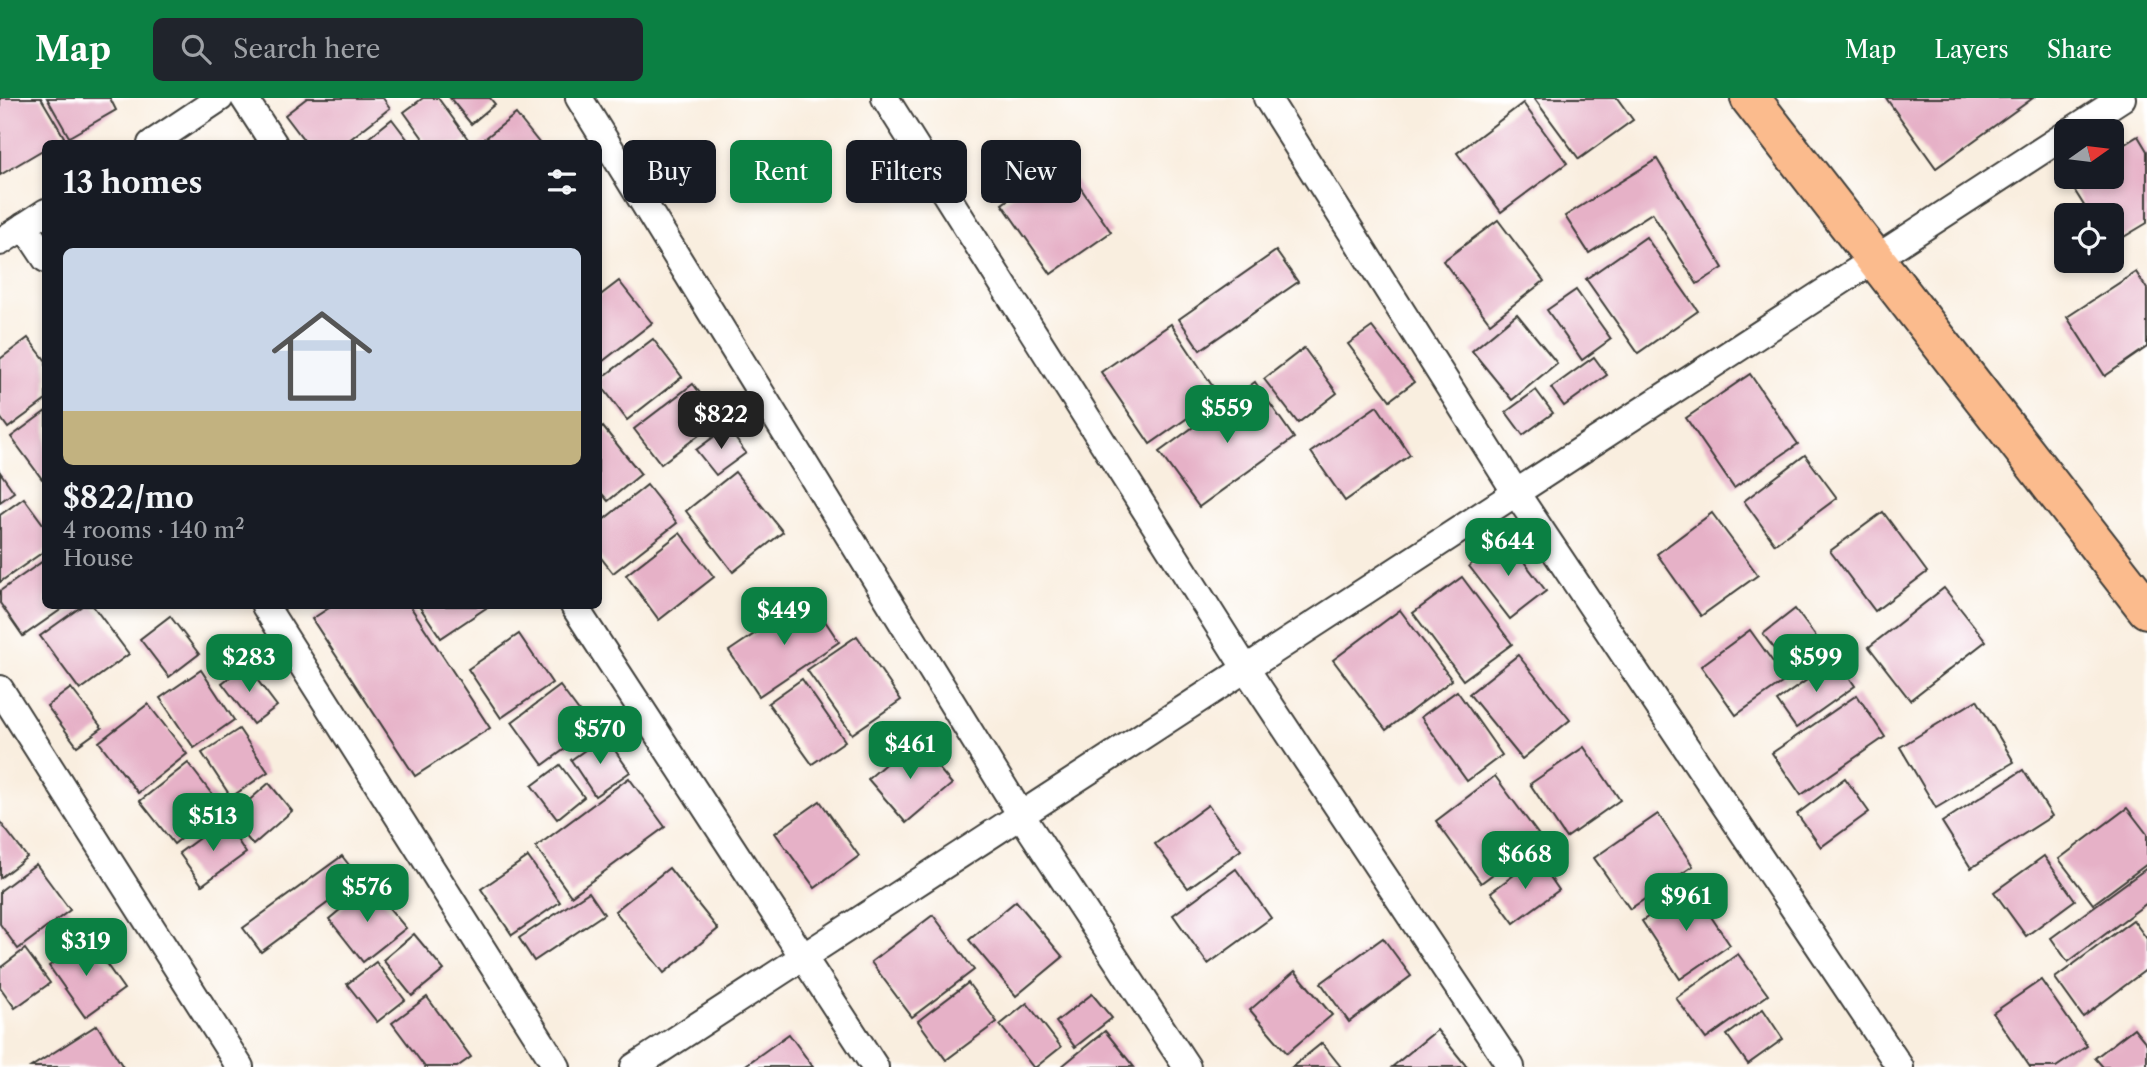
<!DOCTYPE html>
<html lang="en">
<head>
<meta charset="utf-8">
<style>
	body { margin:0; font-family:"Libre Caslon Text",serif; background:#20242c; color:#f1f3f6; height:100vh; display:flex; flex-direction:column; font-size:26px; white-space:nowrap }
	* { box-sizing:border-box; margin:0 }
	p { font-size:23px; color:#9ea1a6 }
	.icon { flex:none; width:38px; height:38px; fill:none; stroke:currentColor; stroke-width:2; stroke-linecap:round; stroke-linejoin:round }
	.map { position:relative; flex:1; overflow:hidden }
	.side { position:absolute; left:42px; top:42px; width:560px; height:469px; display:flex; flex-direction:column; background:#171b24; border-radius:10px; box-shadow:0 4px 10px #0003 }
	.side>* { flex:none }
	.top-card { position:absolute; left:623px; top:42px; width:665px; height:63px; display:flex; gap:14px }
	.needle { width:46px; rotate:76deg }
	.tools { position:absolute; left:2054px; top:21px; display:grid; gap:14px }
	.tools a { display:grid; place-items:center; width:70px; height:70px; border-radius:10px; background:#171b24; box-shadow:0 4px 10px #0003; font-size:35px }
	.price { position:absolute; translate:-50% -60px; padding:0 16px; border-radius:14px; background:#0b8043; color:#fff; font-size:23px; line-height:46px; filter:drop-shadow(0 2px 4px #0008) }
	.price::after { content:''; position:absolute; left:50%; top:42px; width:21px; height:16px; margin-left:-10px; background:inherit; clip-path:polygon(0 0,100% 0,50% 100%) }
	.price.selected { background:#222; color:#fff }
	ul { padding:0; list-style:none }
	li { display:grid; align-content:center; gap:14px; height:371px; padding:0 21px }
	li span { display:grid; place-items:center; height:217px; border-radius:10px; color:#555 }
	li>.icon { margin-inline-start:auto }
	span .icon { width:126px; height:126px; fill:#fffc; stroke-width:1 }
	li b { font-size:30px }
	h2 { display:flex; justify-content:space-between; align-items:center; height:84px; padding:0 21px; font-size:30px }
	.chip { padding:0 24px; border-radius:10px; background:#171b24; box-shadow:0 4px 10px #0003; font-size:24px; line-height:63px }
	.chip.selected { background:#0b8043; color:#fff }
	header { display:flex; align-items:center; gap:42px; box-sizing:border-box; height:98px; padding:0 35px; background:#0b8043; color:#fff }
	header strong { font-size:33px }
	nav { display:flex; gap:38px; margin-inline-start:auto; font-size:24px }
	.search { width:490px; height:63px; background:#20242c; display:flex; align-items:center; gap:18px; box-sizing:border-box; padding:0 24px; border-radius:10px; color:#9ea1a6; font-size:26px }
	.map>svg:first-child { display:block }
	.building { fill:#e6b1c7 }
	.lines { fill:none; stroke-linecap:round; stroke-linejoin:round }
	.street-casing { stroke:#3d3c39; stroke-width:30 }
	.highway-casing { stroke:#3d3c39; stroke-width:42 }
	.street { stroke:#fff; stroke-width:26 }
	.highway { stroke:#fbbb8d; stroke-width:38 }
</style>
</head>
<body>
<header>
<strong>Map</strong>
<div class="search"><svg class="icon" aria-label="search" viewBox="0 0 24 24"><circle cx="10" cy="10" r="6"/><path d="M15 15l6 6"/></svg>Search here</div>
<nav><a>Map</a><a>Layers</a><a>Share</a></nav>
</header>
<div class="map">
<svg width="2147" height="969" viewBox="0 0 2147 969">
	<rect width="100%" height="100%" fill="#fff"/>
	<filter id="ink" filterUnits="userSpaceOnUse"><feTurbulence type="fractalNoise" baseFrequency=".0143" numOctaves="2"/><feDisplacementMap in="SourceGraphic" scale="14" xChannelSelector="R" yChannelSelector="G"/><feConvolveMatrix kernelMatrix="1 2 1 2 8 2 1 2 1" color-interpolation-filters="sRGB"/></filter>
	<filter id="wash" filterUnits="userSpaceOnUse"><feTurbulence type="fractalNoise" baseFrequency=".00686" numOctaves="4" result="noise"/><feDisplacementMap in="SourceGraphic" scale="28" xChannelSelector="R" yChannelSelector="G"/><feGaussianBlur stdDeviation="1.57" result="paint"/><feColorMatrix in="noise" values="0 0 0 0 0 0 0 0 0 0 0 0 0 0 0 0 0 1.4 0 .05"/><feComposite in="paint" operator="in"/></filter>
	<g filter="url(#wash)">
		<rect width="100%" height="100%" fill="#f9eedf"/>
		<g id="blocks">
			<g class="building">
				<polygon points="0,0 41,0 64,39 54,46 46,46 46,50 0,77"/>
				<polygon points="47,0 110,0 116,12 69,39"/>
				<polygon points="307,0 383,0 390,10 344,46 307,46 285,17"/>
				<polygon points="423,0 438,0 468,41 462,46 427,46 404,14"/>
				<polygon points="450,0 490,0 495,6 471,26"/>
				<polygon points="1534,0 1617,0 1633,22 1579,61"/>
				<polygon points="1886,0 2033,0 1936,70"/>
				<polygon points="1523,5 1567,65 1501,114 1457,55"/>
				<polygon points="516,16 540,46 478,46"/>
				<polygon points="392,21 411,46 361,46"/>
				<polygon points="2138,38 2147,53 2147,125 2112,146 2112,117 2090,117 2068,82 2073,79 2112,79 2112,54"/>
				<polygon points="1657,61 1723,170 1697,186 1652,115 1589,155 1565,118"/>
				<polygon points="1062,63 1111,134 1051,176 1002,106"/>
				<polygon points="1498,122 1544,183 1490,225 1443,163"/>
				<polygon points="1646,139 1698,213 1638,255 1586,181"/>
				<polygon points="1276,153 1298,184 1200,252 1179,221"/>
				<polygon points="2136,174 2147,191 2147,249 2105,278 2067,219"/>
				<polygon points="619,183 652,225 598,267 598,199"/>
				<polygon points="1576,192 1611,241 1582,262 1547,212"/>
				<polygon points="1517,216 1557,265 1512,302 1472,253"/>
				<polygon points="1171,226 1219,298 1150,346 1101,274"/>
				<polygon points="1372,229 1414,284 1390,302 1348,246"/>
				<polygon points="28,240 46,263 46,302 8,330 0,319 0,261"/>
				<polygon points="653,241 682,279 627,322 598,283"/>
				<polygon points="1304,250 1337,295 1298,325 1264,281"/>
				<polygon points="1594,259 1607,277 1564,308 1551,290"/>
				<polygon points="1750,276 1798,346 1734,390 1686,320"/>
				<polygon points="1255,284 1294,340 1199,409 1159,354"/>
				<polygon points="693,286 720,321 661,366 634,331"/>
				<polygon points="1536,292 1553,315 1523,337 1506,314"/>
				<polygon points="1377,308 1410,357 1345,403 1311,354"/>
				<polygon points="46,313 46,379 42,381 11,339"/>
				<polygon points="603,329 641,376 608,403 598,391 598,333"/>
				<polygon points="727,329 746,355 716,377 696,352"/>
				<polygon points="1805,357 1837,400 1775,446 1744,403"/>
				<polygon points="0,374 14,394 0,404"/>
				<polygon points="735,374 783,434 733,474 686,413"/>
				<polygon points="647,387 677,425 613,475 598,456 598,426"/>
				<polygon points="24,400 46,430 46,452 0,484 0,417"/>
				<polygon points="1883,414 1927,474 1875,513 1830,453"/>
				<polygon points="1712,415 1758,477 1701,518 1657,456"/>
				<polygon points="680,435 714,479 659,522 626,477"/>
				<polygon points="1506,440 1546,493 1510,521 1469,468"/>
				<polygon points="46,461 46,508 66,508 23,538 0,505 0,493"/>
				<polygon points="1462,479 1512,546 1463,582 1413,515"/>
				<polygon points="1944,490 1986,543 1910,602 1869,549"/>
				<polygon points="809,499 839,544 759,598 729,553"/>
				<polygon points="82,508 93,508 129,556 80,592 40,538"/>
				<polygon points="332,508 410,508 490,630 415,678 312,521"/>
				<polygon points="419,508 489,508 441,540"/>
				<polygon points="1795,511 1826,552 1795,576 1763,536"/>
				<polygon points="1400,512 1452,582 1386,632 1333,562"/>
				<polygon points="170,518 199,556 169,579 140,541"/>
				<polygon points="1750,532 1786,582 1736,617 1701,568"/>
				<polygon points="519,536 552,585 501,620 468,571"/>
				<polygon points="857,538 901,602 852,636 807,572"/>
				<polygon points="1518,557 1570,622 1522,661 1469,596"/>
				<polygon points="1837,561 1855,588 1796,630 1777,603"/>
				<polygon points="246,567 277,608 253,626 222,585"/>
				<polygon points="201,572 234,622 194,650 160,600"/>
				<polygon points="802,581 845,643 812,666 768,605"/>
				<polygon points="560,588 592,631 543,667 512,624"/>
				<polygon points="71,590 102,630 77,648 47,608"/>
				<polygon points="1457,593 1502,657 1467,683 1421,619"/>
				<polygon points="1857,597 1885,639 1801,697 1772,655"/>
				<polygon points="1977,602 2014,664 1936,710 1900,649"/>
				<polygon points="148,606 187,656 138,695 99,644"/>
				<polygon points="239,631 268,674 231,699 202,655"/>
				<polygon points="605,638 630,674 595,698 571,662"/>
				<polygon points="914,641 952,686 906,725 868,681"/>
				<polygon points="1584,649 1620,702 1566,740 1530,686"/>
				<polygon points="188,665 221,708 174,746 140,703"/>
				<polygon points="560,667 584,699 557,721 532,688"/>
				<polygon points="2023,672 2052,718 1971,770 1942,724"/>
				<polygon points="1495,678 1541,740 1481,785 1436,723"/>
				<polygon points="629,680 665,729 571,798 536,749"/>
				<polygon points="1845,680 1869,714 1821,749 1797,716"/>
				<polygon points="269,685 292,713 253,747 230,719"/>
				<polygon points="820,703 859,758 815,790 775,735"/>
				<polygon points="1208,707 1241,752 1188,790 1155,746"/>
				<polygon points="2127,710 2147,736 2147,766 2093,806 2059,761"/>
				<polygon points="1658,716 1693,768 1630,811 1594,760"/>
				<polygon points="224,722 246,755 202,787 179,755"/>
				<polygon points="0,724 27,759 0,780"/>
				<polygon points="342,758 360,781 261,854 243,830"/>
				<polygon points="2044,758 2075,802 2026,838 1994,794"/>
				<polygon points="528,759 560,804 512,837 481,791"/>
				<polygon points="1537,760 1559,792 1514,825 1491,794"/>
				<polygon points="36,766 70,812 18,851 0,826 0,793"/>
				<polygon points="669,770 718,831 664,875 615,813"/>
				<polygon points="2147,770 2147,805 2068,864 2051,840"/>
				<polygon points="1236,771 1271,820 1208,866 1173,817"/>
				<polygon points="370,787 406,830 363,864 329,821"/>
				<polygon points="1691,789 1730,847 1680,881 1642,823"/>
				<polygon points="589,794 604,816 534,863 519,840"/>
				<polygon points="1016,803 1063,859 1016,898 969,842"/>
				<polygon points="933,817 974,872 912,919 871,864"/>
				<polygon points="2133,822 2147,841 2147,871 2083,919 2055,880"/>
				<polygon points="414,836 444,872 412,898 383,862"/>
				<polygon points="88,840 124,891 85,919 49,868"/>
				<polygon points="1383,840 1411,878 1349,924 1321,885"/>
				<polygon points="25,851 50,885 15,910 0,889 0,870"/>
				<polygon points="1738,856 1768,897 1706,941 1676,900"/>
				<polygon points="376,864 405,902 377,924 347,886"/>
				<polygon points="1295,873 1332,917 1287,955 1250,912"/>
				<polygon points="2041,882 2087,948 2056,969 2030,969 1993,915"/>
				<polygon points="968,885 997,924 946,962 918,923"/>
				<polygon points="1092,896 1112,920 1075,949 1056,924"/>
				<polygon points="427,899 471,959 457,969 425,969 392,925"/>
				<polygon points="1027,905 1061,949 1036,969 1033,969 1000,927"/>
				<polygon points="1763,911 1783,941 1748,966 1727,937"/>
				<polygon points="97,927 123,969 31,969"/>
				<polygon points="2134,930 2147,946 2147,969 2103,969 2095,960"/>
				<polygon points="1437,932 1467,969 1392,969"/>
				<polygon points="1105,933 1134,969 1061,969"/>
				<polygon points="789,936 813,969 743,969"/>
				<polygon points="1322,945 1341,969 1292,969"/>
			</g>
		</g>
	</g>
	<g filter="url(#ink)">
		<use href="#blocks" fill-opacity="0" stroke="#3d3c39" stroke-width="2"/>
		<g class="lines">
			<g class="street-casing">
				<g id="street">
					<polyline points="244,0 274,46"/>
					<polyline points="579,0 1021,717 1187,969"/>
					<polyline points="885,0 1246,571 1511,969"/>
					<polyline points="1267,0 1516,395 1900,969"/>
					<polyline points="2071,33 2122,0"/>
					<polyline points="151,46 220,0"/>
					<polyline points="24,128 46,161"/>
					<polyline points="0,144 46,114"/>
					<polyline points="265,508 557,969"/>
					<polyline points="574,508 875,969"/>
					<polyline points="0,591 240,969"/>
					<polyline points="634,969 2067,36"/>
				</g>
			</g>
			<g class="highway-casing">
				<polyline id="highway" points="1750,0 2147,511"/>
			</g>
			<use href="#street" class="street"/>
			<use href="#highway" class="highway"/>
		</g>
	</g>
</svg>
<div class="tools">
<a><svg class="needle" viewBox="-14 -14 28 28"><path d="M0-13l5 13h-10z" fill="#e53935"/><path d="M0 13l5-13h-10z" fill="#9ea1a6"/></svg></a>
<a><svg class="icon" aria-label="locate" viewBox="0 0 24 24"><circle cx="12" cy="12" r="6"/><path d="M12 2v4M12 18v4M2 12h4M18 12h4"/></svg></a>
</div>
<b class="price" style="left:1227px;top:347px">$559</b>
<b class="price selected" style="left:721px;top:353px">$822</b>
<b class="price" style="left:1508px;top:480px">$644</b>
<b class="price" style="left:784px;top:549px">$449</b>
<b class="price" style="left:249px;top:596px">$283</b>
<b class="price" style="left:1816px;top:596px">$599</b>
<b class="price" style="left:600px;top:668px">$570</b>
<b class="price" style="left:910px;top:683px">$461</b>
<b class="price" style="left:213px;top:755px">$513</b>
<b class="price" style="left:1525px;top:793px">$668</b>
<b class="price" style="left:367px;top:826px">$576</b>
<b class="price" style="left:1686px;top:835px">$961</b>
<b class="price" style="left:86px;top:880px">$319</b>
<div class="top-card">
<a class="chip">Buy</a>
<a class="chip selected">Rent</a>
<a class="chip">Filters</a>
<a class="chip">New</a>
</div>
<section class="side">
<h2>13 homes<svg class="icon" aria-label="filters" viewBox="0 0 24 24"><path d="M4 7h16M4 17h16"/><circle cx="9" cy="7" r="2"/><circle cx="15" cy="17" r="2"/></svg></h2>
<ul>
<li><span style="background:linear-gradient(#c9d6e8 75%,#c2b280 0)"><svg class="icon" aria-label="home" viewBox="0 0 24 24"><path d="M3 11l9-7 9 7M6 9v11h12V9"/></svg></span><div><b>$822/mo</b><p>4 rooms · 140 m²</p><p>House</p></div></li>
</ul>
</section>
</div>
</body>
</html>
